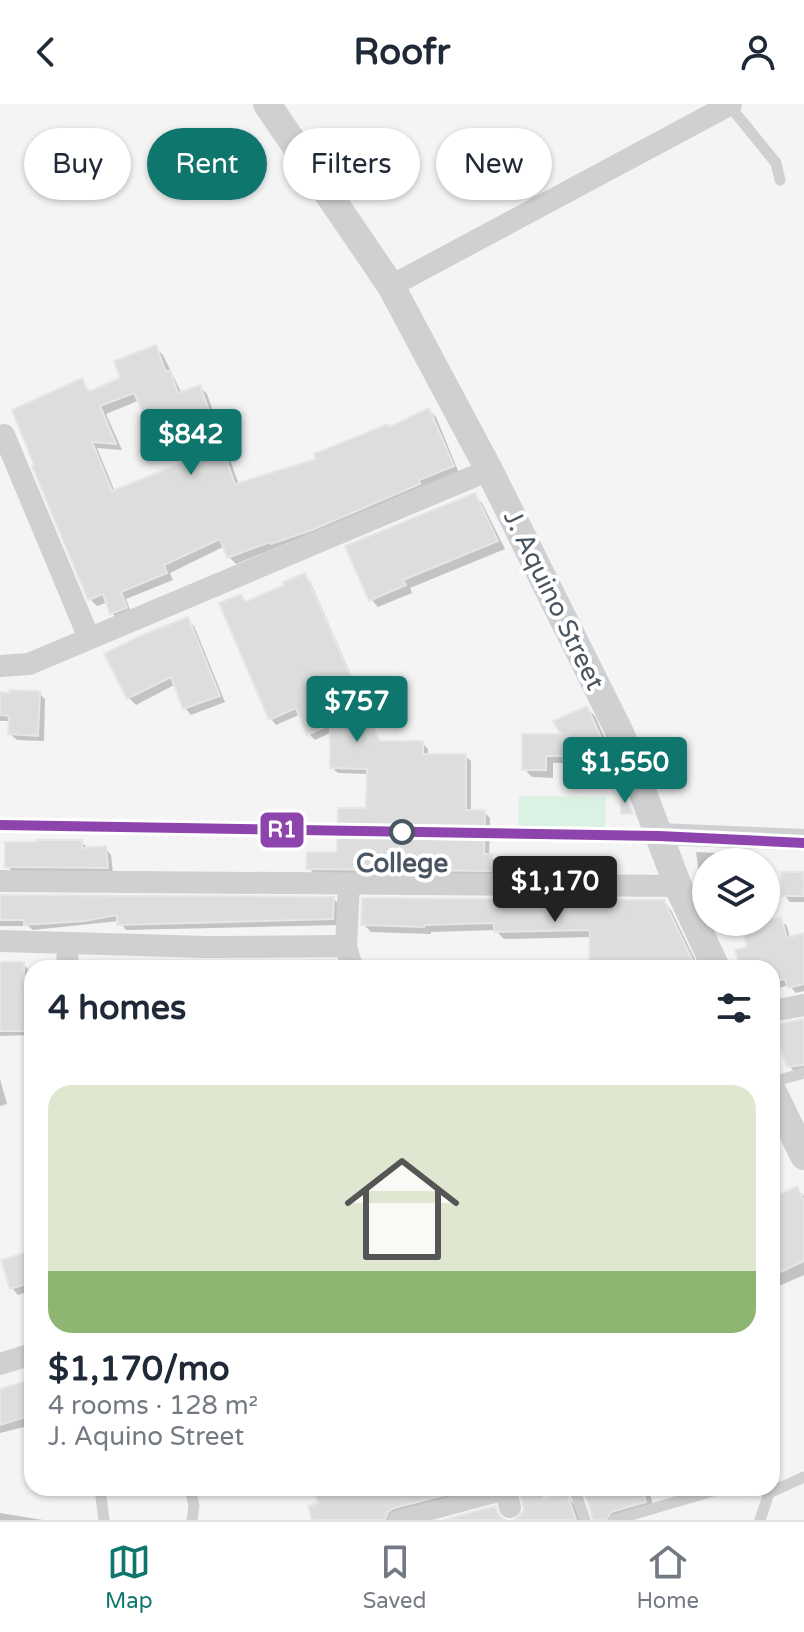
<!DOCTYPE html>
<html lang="en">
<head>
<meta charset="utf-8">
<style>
	body { margin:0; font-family:"Varela Round",sans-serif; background:#f2f2f3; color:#1f2937; height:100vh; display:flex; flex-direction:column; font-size:30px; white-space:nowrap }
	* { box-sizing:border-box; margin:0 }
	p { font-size:26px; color:#747a83 }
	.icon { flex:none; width:44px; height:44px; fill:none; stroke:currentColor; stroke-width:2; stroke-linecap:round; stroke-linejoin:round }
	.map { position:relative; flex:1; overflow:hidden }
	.side { position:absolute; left:24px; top:856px; width:756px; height:536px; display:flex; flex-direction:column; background:#fff; border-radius:24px; box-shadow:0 2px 6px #0004 }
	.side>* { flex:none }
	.banner { position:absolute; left:24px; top:24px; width:756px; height:72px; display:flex; gap:16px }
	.controls { position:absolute; left:692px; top:744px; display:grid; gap:16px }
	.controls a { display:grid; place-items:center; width:88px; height:88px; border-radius:50%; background:#fff; box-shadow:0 2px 6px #0004; font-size:40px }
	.price { position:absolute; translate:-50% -68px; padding:0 18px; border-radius:8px; background:#0f766e; color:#fff; font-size:26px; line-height:52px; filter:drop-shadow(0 2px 4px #0008) }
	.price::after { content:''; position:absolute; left:50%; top:48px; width:24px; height:18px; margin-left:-12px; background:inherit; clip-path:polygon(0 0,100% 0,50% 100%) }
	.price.current { background:#222; color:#fff }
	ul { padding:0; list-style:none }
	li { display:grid; align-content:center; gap:16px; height:424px; padding:0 24px }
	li+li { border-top:2px solid #e0e1e3 }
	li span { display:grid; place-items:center; height:248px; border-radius:24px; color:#555 }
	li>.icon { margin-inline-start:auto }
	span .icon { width:144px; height:144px; fill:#fffc; stroke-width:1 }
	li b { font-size:34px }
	h2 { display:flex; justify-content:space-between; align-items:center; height:96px; padding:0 24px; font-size:34px }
	.tag { padding:0 28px; border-radius:36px; background:#fff; box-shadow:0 2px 6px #0004; font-size:28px; line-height:72px }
	.tag.current { background:#0f766e; color:#fff }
	header { display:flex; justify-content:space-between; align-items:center; height:104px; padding:0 24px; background:#fff; font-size:36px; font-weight:700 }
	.menu { display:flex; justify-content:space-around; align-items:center; height:112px; border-top:2px solid #e0e1e3; background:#fff; font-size:22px; color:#747a83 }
	.menu a { display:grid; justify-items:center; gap:4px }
	.menu .current { color:#0f766e }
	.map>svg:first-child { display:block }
	.green { fill:#d9f2e3 }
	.shadow { fill:#0003; fill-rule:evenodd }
	.building { fill:#ddddde; stroke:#e5e6e7; stroke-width:2; fill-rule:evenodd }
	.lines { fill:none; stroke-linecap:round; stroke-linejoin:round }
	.service { stroke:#ced0d2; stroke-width:11 }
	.pedestrian { stroke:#ced0d2; stroke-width:18 }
	.minor { stroke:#ced0d2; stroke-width:22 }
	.tertiary { stroke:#ced0d2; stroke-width:28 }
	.rail-1-casing { stroke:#fff; stroke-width:16 }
	.rail-1 { stroke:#8e44ad; stroke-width:10 }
	.stop-dot { fill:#fff; stroke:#4a5661; stroke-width:4 }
	.labels { text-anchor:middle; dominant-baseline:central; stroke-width:8; stroke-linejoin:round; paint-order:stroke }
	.street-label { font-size:26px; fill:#4a5661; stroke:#fff }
	.stop-label { font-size:26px; font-weight:bold; fill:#4a5661; stroke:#fff }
	.line-badge { stroke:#fff; stroke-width:3 }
	.badge-label { font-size:22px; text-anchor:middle; font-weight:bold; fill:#fff }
</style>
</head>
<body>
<header><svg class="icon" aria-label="back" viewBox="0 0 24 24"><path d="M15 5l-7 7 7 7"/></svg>Roofr<svg class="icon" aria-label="person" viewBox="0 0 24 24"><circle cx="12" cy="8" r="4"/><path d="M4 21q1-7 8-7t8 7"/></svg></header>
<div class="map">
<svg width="804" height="1416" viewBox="0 0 804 1416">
	<rect width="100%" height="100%" fill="#f4f4f4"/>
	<polygon class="green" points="519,692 606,693 605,723 518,722"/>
	<g class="shadow">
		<path d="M156 244 163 251 182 290 200 283 207 290 239 381 318 357 429 306 436 313 459 369 236 460 229 453 225 442 170 469 173 476 126 495 132 511 119 516 112 509 108 498 97 502 90 495 82 277 91 289 123 276ZM140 296 153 325 160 332 184 321 192 344 202 353 115 388 97 344 122 346 106 310Z"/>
		<polygon points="474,391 482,399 505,445 410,484 412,489 378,503 371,495"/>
		<polygon points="304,472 310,477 381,639 422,639 428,645 428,652 465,652 471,657 471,708 484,708 490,714 489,752 497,758 496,772 314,770 309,764 339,750 368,706 368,670 338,669 332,664 332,628 315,636 309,630 301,610 276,621 271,615 241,492 248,499"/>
		<polygon points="188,516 194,522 225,598 191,611 185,604 176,580 136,601 129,594 107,551"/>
		<polygon points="39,589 45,595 44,637 17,636 10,630 10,617 0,617 0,590"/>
		<polygon points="587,604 595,612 622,674 592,676 584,668 582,659 553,659 553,674 532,673 524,665 564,633"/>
		<polygon points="81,738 88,744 105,744 111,751 113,770 14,769 7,762"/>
		<polygon points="696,748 720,749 725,754 726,758 706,758 706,794 701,783"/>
		<polygon points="804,770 804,798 790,798 784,791"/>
		<polygon points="0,793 334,795 340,802 339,821 126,826 119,817 33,826 28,822 0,822"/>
		<polygon points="664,798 671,806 699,864 591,864 592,833 504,835 495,826 431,828 431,830 371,828 363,820"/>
		<polygon points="780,816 787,822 790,835 804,831 804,887 796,889 789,881 772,886 772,864 742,864"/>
		<polygon points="0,860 23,860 29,866 29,878 32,878 32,931 0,932"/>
		<polygon points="239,862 292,862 294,864 239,864"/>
		<polygon points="804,917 804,967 795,968 789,962"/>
		<polygon points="0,975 7,1000 0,1002"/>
		<polygon points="797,1085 804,1092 804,1171 772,1185 772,1096"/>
		<polygon points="32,1149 32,1186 18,1191 12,1184"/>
		<polygon points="32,1277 32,1321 0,1329 0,1284"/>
		<polygon points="315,1384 506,1384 401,1416 314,1416 320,1400"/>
		<polygon points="590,1384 648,1384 655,1407 626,1416 594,1416"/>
		<polygon points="566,1392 576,1402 581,1416 518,1416"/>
		<polygon points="0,1409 43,1416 0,1416"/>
	</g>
	<g class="building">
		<path d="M156 241 166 268 170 266 178 289 200 281 235 380 316 355 314 350 388 320 389 323 429 304 454 362 419 376 420 380 312 426 271 440 270 438 227 454 220 435 164 461 167 469 121 488 127 504 110 510 103 490 88 496 32 362 34 361 12 306 82 274 88 288 120 274 114 257ZM134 289 151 326 179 314 191 345 212 347 112 387 92 338 116 340 100 302Z"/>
		<polygon points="475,389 498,437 403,476 406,481 369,497 345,442"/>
		<polygon points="305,469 379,637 423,637 423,650 466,650 466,706 485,706 484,750 492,750 491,767 306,765 307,748 337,748 338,704 366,704 367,665 330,664 330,621 307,631 296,604 269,616 219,499 241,490 245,498 284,481 283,478"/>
		<polygon points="188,513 220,592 183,605 171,573 127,595 104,550 142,531"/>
		<polygon points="10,586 40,587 38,632 8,630 9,612 0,611 0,588 10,589"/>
		<polygon points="587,602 616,667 582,669 579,652 546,652 546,666 522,666 522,630 561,630 553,617"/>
		<polygon points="621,688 624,688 633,710 621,710"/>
		<polygon points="36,736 82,736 82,744 106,742 108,764 5,763 5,738 36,738"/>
		<polygon points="781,768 804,768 804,792 782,792"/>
		<polygon points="0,791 334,793 333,815 117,821 117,811 84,817 24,821 24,816 0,816"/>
		<polygon points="362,794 664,796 696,864 589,864 590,826 494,828 494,819 425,821 424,823 361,821"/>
		<polygon points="781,813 787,834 804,829 804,880 788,884 785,875 772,878 772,864 740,864 735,846 747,843 742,824"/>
		<polygon points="0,858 24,858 24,876 32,876 32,927 0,927"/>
		<polygon points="804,915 804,961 787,963 772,921"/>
		<polygon points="797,1082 804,1097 804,1157 772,1172 772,1094"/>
		<polygon points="32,1147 32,1178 10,1185 1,1156"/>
		<polygon points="32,1275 32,1311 0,1321 0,1285"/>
		<polygon points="313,1384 471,1384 394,1404 388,1408 385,1416 312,1416 308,1402 318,1399"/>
		<polygon points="519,1384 541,1384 543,1395 567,1390 576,1416 515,1416 524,1406"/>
		<polygon points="591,1384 642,1384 646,1398 611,1408 606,1416 593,1416 584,1386"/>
		<polygon points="495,1402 500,1412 505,1416 444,1416"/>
	</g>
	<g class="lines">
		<g class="service">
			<polyline points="729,1 776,59 780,76"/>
			<polyline points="772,978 804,969"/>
			<polyline points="100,1384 104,1416"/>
			<polyline points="190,1384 194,1402 192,1416"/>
			<polyline points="574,1384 585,1416"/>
			<polyline points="614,1416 723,1384"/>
			<polyline points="760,1416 769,1389 804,1373"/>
		</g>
		<polyline class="pedestrian" points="397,1416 506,1387"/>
		<g class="minor">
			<polyline points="391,182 731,0"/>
			<polyline points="4,331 89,534"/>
			<polyline points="0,562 29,560 489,366"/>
			<polyline points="658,730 804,736"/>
			<polyline points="0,777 678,782"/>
			<polyline points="349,780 346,842 352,864"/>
			<polyline points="0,837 207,843 346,842"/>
			<polyline points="67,864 68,839"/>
			<polyline points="772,907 804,901"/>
			<polyline points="0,1260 32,1250"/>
			<polyline points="505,1384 510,1403"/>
		</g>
		<g class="tertiary">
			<polyline points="267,0 391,182 489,366 621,631 678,782 716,864"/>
			<polyline points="772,986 804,1052"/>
		</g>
		<g class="rail-1-casing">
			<polyline id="rail-1" points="0,721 659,732 804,739"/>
		</g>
		<use href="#rail-1" class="rail-1"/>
	</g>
	<circle class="stop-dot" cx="402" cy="728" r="11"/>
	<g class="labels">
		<g class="street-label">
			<text transform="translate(554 496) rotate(64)">J. Aquino Street</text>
		</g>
		<g class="stop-label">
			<text x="402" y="759">College</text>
		</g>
	</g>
	<rect class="line-badge" x="259" y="707" width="46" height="38" rx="8" fill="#8e44ad"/>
	<g class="badge-label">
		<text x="282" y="733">R1</text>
	</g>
</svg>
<div class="controls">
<a><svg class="icon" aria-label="layers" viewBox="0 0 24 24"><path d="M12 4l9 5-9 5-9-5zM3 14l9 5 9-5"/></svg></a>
</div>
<b class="price" style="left:191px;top:373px">$842</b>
<b class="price" style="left:357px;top:640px">$757</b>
<b class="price" style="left:625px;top:701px">$1,550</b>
<b class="price current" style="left:555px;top:820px">$1,170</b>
<div class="banner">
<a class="tag">Buy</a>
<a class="tag current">Rent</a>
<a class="tag">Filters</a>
<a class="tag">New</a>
</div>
<section class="side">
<h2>4 homes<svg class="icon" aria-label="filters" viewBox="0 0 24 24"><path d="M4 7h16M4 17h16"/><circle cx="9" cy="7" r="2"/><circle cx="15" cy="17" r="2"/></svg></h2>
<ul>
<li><span style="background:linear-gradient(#dfe7d0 75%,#8fb573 0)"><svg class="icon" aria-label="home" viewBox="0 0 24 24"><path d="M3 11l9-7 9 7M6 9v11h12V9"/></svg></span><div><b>$1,170/mo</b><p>4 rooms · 128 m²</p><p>J. Aquino Street</p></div></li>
</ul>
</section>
</div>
<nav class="menu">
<a class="current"><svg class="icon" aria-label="map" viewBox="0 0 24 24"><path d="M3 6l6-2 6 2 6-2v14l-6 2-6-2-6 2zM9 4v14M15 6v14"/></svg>Map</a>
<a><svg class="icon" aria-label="saved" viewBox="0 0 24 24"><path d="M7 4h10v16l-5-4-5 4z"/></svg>Saved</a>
<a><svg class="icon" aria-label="home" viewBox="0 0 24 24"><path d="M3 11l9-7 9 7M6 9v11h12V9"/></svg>Home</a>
</nav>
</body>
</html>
